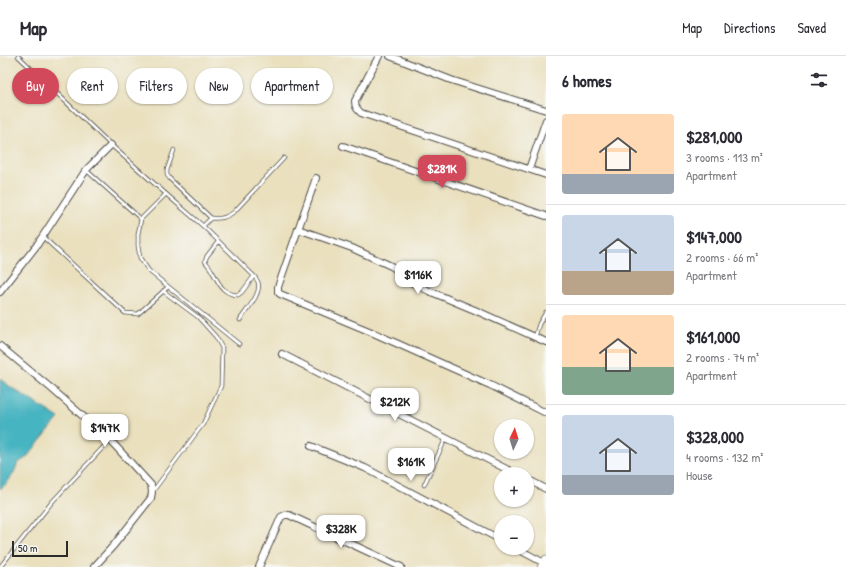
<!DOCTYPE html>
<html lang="en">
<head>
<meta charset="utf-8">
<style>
	body { margin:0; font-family:"Patrick Hand",sans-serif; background:#f7f7f7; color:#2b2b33; height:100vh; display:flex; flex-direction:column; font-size:15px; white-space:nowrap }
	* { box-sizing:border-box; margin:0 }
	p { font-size:13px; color:#7c7c81 }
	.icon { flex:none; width:22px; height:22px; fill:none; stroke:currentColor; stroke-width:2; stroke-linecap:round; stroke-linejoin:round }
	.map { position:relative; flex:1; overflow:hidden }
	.side { display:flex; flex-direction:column; background:#fff; width:300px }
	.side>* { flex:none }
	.guide { position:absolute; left:12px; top:12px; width:380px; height:36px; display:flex; gap:8px }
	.needle { width:26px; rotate:4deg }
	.tools { position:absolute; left:494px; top:363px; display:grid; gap:8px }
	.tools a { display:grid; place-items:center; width:40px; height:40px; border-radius:50%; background:#fff; box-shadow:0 1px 3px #0004; font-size:20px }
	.scale { position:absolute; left:12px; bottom:10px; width:56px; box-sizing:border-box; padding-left:4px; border:2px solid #2b2b2b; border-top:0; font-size:11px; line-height:14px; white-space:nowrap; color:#2b2b2b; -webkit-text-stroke:3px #f6f6f2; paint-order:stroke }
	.price { position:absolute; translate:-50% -34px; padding:0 9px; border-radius:8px; background:#fff; color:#222; font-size:13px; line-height:26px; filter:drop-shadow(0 1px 2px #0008) }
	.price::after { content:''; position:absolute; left:50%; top:24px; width:12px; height:9px; margin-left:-6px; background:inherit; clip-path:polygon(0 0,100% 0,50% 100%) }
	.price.active { background:#d1495b; color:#fff }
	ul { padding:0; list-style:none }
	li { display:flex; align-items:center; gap:12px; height:100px; padding:0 16px }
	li+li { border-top:1px solid #e1e1e2 }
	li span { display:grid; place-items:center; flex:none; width:112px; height:80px; border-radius:4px; color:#555 }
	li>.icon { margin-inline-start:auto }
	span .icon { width:48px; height:48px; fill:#fffc; stroke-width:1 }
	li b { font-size:17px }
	h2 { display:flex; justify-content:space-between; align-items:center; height:48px; padding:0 16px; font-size:17px }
	.chip { padding:0 14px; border-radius:18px; background:#fff; box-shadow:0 1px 3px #0004; font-size:14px; line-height:36px }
	.chip.active { background:#d1495b; color:#fff }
	header { display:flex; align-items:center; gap:24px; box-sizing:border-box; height:56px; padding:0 20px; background:#fff; border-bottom:1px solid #e1e1e2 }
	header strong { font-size:19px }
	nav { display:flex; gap:22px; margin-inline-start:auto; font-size:14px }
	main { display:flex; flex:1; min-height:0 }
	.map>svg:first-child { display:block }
	.water { fill:#46b4c1; stroke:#387076 }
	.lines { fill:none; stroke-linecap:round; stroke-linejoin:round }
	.service-casing { stroke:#484641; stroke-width:4.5 }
	.minor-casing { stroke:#484641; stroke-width:8 }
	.tertiary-casing { stroke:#484641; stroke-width:8 }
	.service { stroke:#fff; stroke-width:3 }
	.minor { stroke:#fff; stroke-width:6 }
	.tertiary { stroke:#fff; stroke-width:7 }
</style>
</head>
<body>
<header>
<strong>Map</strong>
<nav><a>Map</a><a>Directions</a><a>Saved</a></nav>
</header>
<main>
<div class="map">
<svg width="546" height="511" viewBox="0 0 546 511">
	<rect width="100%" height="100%" fill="#f6f6f2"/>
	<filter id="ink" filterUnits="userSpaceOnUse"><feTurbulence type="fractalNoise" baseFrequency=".025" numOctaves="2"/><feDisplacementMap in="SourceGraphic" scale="8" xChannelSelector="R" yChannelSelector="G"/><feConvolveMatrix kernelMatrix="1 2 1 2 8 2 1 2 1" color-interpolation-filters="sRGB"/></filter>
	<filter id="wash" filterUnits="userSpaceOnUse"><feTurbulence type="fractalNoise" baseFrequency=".012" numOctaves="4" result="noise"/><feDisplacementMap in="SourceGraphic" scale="16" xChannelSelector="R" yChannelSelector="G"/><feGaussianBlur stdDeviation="0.9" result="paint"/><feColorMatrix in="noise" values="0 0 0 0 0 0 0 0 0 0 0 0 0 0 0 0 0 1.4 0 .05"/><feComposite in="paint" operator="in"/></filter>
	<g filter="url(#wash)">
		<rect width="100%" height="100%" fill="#eae0be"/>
		<path class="water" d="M0 323 12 332 59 362 26 402 18 407C13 419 10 425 0 433Z"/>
	</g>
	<g filter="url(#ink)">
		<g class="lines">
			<g class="service-casing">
				<g id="service">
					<path d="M18 0 111 89 166 138 203 170 254 220C256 222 257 224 258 226 262 238 246 254 240 264"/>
					<polyline points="174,94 167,114 167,119 170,123 211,162"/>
					<polyline points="86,114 141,163"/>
					<polyline points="166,138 141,163 138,178 138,190 140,202 149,215 239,288"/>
					<path d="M203 170 211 162C221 163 225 162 234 156L284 102"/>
					<polyline points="42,180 125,257 138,258 168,231"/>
					<path d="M218 186 207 200 205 205C207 208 210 211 212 215 219 227 222 238 238 239L242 236 254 220"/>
					<polyline points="535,281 539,268 546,256"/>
					<polyline points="424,429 446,382"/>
					<polyline points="153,435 203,368 221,330 222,292 216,281 198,261 163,235"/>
					<polyline points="0,511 52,446 110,384"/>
				</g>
			</g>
			<g class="minor-casing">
				<g id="minor">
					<path d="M379 0 355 45C355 51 357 53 361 57L546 119"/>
					<polyline points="390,0 451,24 546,54"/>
					<polyline points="343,90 546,160"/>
					<polyline points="529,113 546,64"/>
					<polyline points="316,122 278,231 278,236 280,238 369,275 490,329 546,357"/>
					<polyline points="298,173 352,192 391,210 403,218 409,225 429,235 477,255 546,286"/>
					<polyline points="0,236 37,189 86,114 111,89"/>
					<polyline points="0,290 52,333 110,384 151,429 152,436 151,442 114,489 94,511"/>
					<polyline points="282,298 516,418"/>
					<polyline points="311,390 365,412 501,484"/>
					<polyline points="527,423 546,433"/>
					<polyline points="516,492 546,508"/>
					<polyline points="259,511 281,461 285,459 289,459 401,511"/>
				</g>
			</g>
			<g class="tertiary-casing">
				<polyline id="tertiary" points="541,511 546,503"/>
			</g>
			<use href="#service" class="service"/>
			<use href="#minor" class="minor"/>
			<use href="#tertiary" class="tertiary"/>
		</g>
	</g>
</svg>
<div class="tools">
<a><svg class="needle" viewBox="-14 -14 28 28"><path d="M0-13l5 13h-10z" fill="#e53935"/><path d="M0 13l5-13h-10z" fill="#7c7c81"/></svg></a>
<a>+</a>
<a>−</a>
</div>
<div class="scale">50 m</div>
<b class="price active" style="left:442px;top:133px">$281K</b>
<b class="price" style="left:418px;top:239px">$116K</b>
<b class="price" style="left:395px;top:366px">$212K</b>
<b class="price" style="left:105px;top:392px">$147K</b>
<b class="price" style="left:411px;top:426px">$161K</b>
<b class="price" style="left:341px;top:493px">$328K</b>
<div class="guide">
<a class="chip active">Buy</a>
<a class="chip">Rent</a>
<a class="chip">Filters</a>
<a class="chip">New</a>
<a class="chip">Apartment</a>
</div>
</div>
<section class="side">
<h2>6 homes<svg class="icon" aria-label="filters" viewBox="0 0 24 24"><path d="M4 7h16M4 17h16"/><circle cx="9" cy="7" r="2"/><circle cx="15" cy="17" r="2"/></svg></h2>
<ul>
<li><span style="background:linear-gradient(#ffd9b3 75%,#9aa5b1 0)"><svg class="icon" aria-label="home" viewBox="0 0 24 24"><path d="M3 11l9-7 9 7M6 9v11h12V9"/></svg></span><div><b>$281,000</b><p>3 rooms · 113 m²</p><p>Apartment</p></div></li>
<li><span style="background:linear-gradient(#c9d6e8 70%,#b9a48a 0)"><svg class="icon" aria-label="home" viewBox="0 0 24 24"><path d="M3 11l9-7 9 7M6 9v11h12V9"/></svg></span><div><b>$147,000</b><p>2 rooms · 66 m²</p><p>Apartment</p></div></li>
<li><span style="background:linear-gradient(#ffd9b3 65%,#7fa58c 0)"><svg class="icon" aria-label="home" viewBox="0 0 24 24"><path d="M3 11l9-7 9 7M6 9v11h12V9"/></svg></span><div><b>$161,000</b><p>2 rooms · 74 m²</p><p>Apartment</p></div></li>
<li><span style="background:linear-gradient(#c9d6e8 75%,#9aa5b1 0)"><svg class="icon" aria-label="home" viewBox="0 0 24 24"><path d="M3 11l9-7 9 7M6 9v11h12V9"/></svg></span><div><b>$328,000</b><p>4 rooms · 132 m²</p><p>House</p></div></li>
</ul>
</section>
</main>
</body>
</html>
